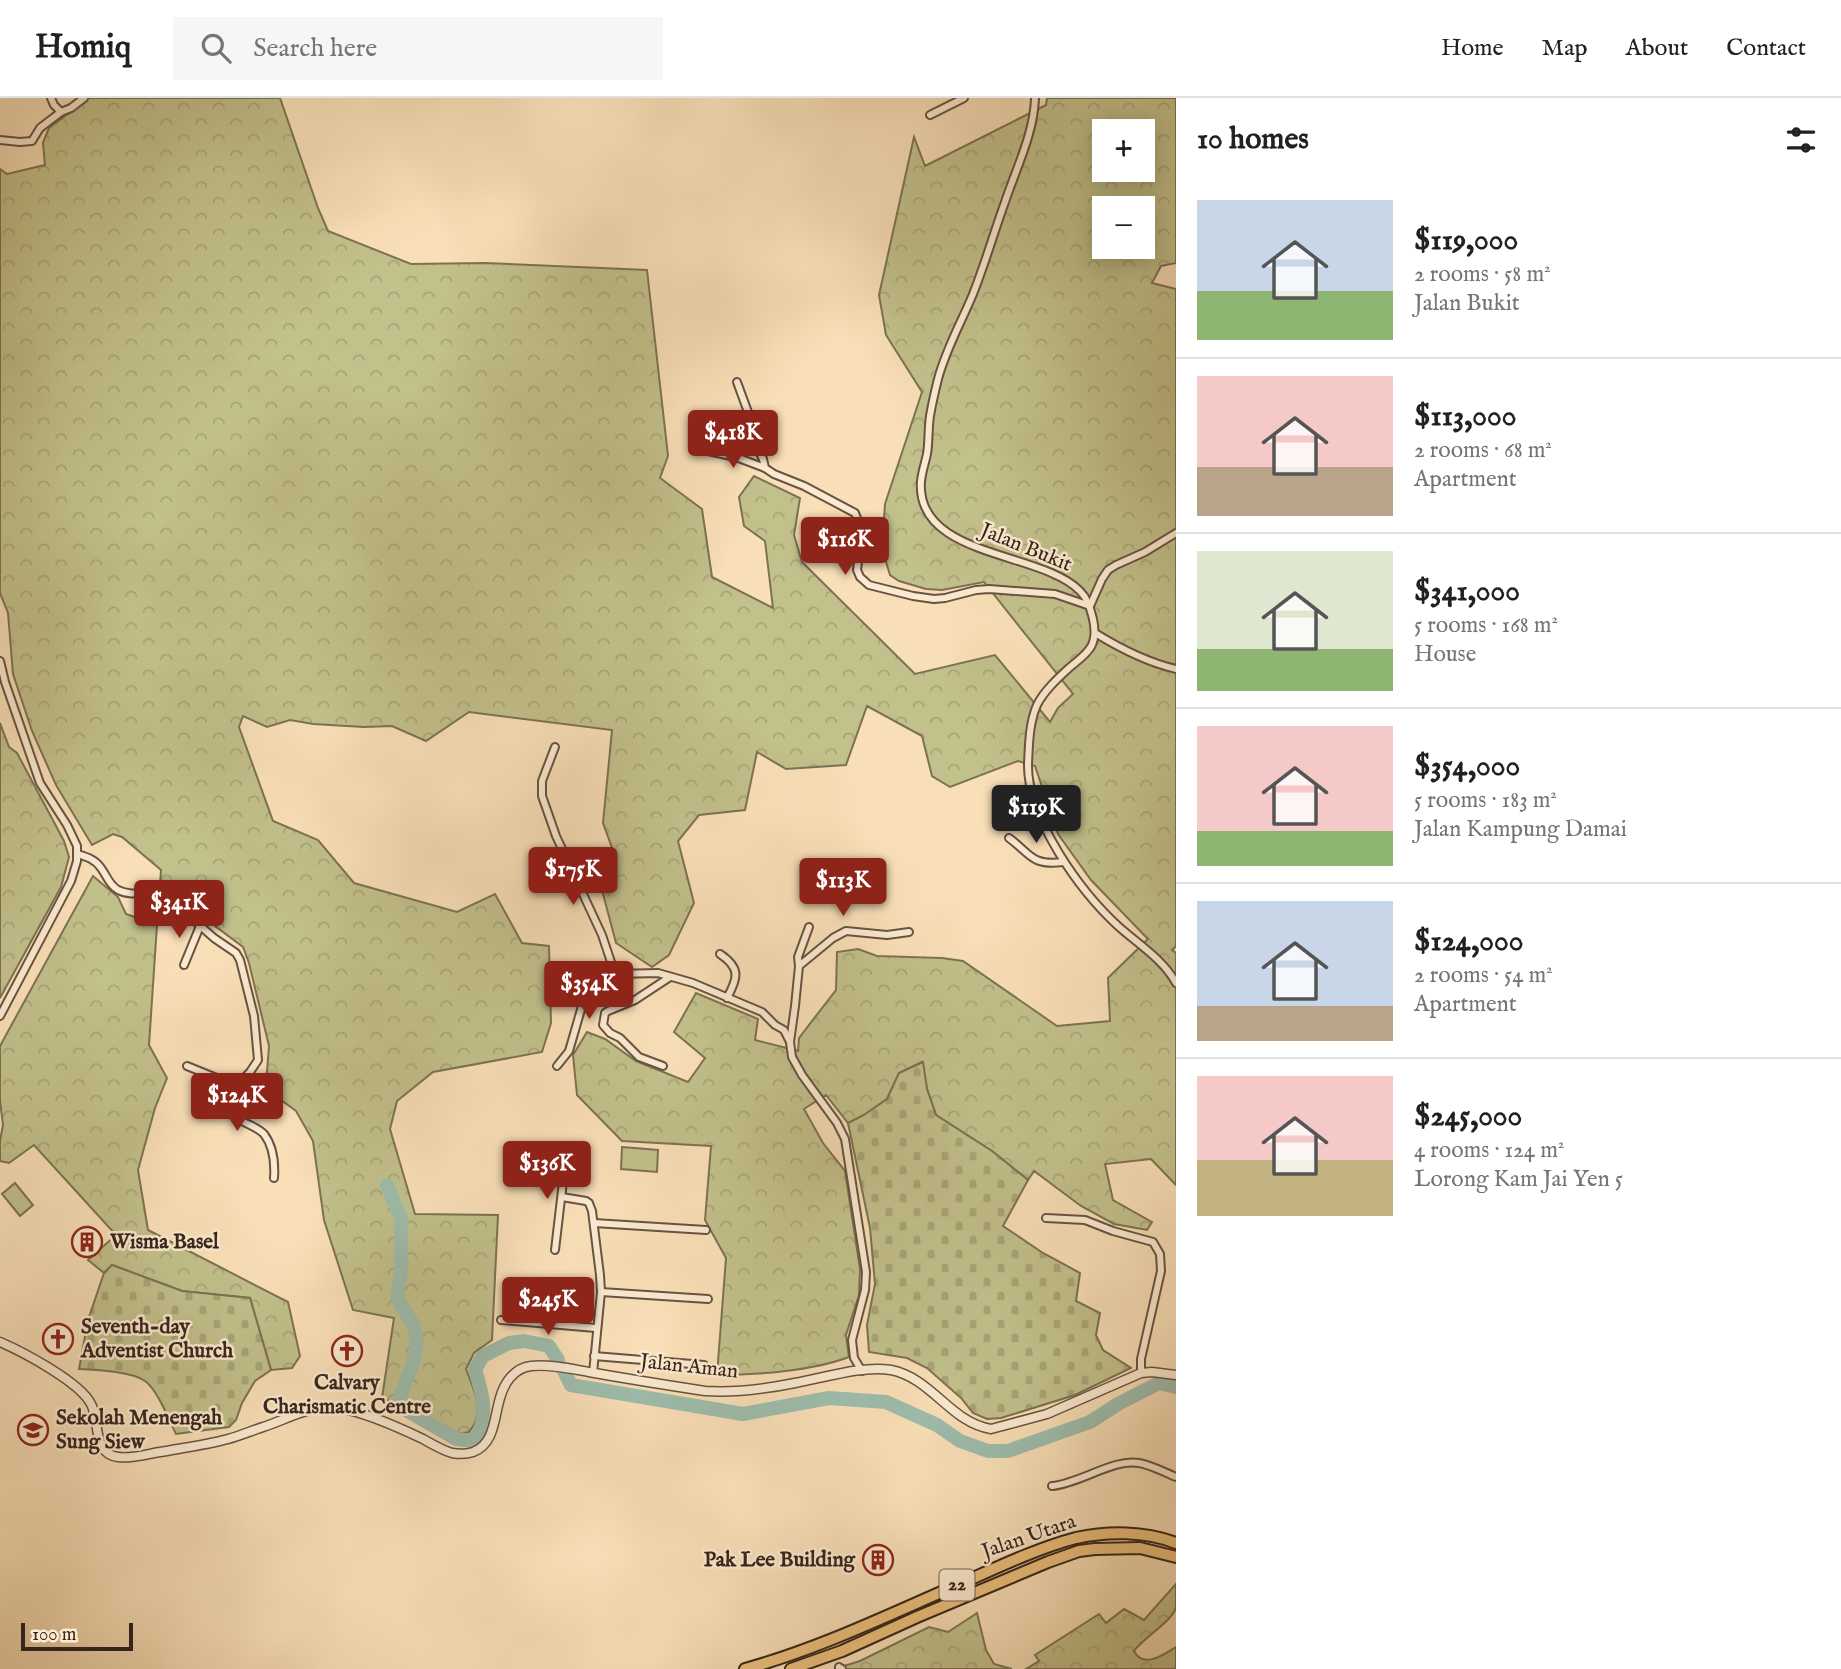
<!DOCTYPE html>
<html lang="en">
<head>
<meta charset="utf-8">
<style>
	body { margin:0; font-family:"IM FELL English",serif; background:#f6f6f6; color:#202124; height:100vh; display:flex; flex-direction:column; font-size:26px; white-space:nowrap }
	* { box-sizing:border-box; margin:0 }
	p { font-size:23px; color:#757577 }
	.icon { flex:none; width:38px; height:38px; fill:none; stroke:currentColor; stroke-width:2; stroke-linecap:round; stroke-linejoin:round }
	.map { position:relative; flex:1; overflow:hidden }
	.panel { display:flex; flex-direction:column; background:#fff; width:665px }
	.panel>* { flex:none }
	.fabs { position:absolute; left:1092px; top:21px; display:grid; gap:14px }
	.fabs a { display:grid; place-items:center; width:63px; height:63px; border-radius:0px; background:#fff; box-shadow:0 4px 18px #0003; font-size:35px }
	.scale { position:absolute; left:21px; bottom:18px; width:112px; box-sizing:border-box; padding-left:7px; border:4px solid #37241b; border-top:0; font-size:19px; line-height:24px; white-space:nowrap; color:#37241b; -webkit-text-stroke:5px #fbead0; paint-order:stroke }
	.price { position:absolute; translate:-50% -60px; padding:0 16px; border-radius:7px; background:#8f2418; color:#fff; font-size:23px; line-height:46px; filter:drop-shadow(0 2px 4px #0008) }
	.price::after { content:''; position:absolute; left:50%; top:42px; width:21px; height:16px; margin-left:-10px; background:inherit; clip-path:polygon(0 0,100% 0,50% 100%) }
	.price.current { background:#222; color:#fff }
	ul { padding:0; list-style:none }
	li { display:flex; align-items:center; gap:21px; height:175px; padding:0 21px }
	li+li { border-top:2px solid #e0e0e0 }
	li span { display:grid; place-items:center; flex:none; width:196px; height:140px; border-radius:0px; color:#555 }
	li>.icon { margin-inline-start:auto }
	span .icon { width:84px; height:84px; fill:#fffc; stroke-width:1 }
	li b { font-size:30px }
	h2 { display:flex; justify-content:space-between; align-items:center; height:84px; padding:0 21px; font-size:30px }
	header { display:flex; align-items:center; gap:42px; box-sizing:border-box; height:98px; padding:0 35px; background:#fff; border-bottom:2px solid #e0e0e0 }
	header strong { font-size:33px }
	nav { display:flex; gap:38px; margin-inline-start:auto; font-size:24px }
	.search { width:490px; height:63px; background:#f6f6f6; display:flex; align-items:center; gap:18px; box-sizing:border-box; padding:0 24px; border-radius:0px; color:#757577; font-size:26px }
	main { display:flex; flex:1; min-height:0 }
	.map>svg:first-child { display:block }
	.forest { fill:url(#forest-crowns); stroke:#7c7253; stroke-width:2; fill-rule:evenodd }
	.cemetery { fill:url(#cemetery-stones); stroke:#7c7253; stroke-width:2 }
	.pitch { fill:#c2c08b; stroke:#7c7253; stroke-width:2 }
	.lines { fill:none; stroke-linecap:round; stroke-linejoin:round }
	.river { stroke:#9ebdad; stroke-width:14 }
	.minor-casing { stroke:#685342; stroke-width:10 }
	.tertiary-casing { stroke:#685342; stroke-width:11 }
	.trunk-casing { stroke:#37241b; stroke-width:14 }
	.minor { stroke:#fbead0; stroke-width:6 }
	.tertiary { stroke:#fbead0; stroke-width:8 }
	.trunk { stroke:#ecc07c; stroke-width:10 }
	.labels { text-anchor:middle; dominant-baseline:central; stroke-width:5; stroke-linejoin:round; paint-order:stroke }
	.shield { fill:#fbead0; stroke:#725f51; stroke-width:2 }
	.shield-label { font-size:19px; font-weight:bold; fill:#37241b }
	.street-label { font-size:21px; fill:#37241b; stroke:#fbead0 }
	.poi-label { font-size:21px; font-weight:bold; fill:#37241b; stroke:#fbead0; text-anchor:start }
</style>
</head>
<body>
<header>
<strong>Homiq</strong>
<div class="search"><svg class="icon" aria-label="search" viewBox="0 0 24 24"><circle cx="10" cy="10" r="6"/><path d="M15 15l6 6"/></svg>Search here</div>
<nav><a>Home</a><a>Map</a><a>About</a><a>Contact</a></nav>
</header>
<main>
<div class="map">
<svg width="1176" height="1571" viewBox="0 0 1176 1571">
	<defs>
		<pattern id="forest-crowns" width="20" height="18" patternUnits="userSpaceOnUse" patternTransform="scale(1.75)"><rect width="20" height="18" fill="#c2c08b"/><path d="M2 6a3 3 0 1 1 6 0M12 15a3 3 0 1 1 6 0" fill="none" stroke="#a7a577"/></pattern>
		<pattern id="cemetery-stones" width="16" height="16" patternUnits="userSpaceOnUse" patternTransform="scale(1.75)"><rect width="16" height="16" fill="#c2c08b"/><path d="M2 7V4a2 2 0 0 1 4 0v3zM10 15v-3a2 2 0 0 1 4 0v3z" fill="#a7a577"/></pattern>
	</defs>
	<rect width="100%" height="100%" fill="#f9dfb7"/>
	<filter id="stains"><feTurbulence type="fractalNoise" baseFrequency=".00286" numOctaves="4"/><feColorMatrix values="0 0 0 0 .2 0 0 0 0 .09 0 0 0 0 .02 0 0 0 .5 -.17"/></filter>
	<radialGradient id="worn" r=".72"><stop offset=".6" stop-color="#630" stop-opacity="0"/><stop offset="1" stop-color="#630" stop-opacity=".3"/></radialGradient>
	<g class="forest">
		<path d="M89 0H280L318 110 328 133 411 166 485 165 647 172 668 358 660 380 702 411 712 479 773 510 765 443 744 428 739 399 754 378 800 400 794 437 802 464 915 576 995 557 1050 624 1058 610 1073 596 984 484 942 492 926 491 899 483 890 477 886 464 882 450 885 406 922 294 886 237 879 197 914 39 925 68 1046 7 1047 0H1176V165L1161 168 1152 185 1176 191V848L1172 852 1176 855V1087L1151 1061 1105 1066 1113 1102 1152 1124 1147 1132 1114 1126 1081 1108 1034 1073 1028 1082 992 1053 936 1017 927 991 922 964 899 975 887 1001 864 1017 848 1025 826 997 804 1011 823 1045 845 1073 860 1171 859 1197 846 1237 849 1259C812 1273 756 1277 717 1277L726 1160 705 1122 711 1048 622 1043 577 997 573 957 587 934 605 941 636 963 688 984 705 960 674 934 696 895 758 921 755 942 798 953 799 940 836 892 837 854 858 851 877 858 942 860 963 863 1057 928 1110 923 1108 880 1148 841 1091 782 1058 736 1035 668 1018 663 950 689 932 678 922 638 867 608 846 667 786 671 757 654 745 712 699 717 678 743 694 805 669 857 652 869 616 845 598 777 615 758 603 725 612 632 469 614 426 643 392 628 364 629 313 626 290 622 267 629 243 618 239 629 273 723 318 742 354 785 457 814 495 796 522 845 549 848 551 925 542 954 433 974 397 1003 390 1031 415 1116 498 1117 492 1242 474 1255 466 1271C474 1293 486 1314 469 1334L460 1336 382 1300 394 1220 353 1212 324 1122 313 1043 296 1013 259 986 267 974 269 948 249 865 243 849 160 787 161 772 122 739 113 736 92 747 56 687 32 633 13 576 8 515 0 495V71L7 76 45 67 43 45 49 30ZM1104 33H1143V72H1104ZM1104 110H1143V149H1104Z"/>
		<polygon points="0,625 9,649 17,655 64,743 69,759 61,789 0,900"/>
		<polygon points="93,778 118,799 126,816 157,827 149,947 167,980 155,1010 138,1072 148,1132 288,1204 300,1258 292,1270 271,1272 250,1200 182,1193 112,1167 104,1175 88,1162 116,1137 34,1047 9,1065 0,1063 0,1043 3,1027 0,1003 0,948"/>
		<path d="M1176 1486C1176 1493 1176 1502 1176 1509 1173 1523 1143 1540 1134 1553 1143 1571 1163 1557 1176 1549V1571H1026L1039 1563 1035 1557 1099 1516 1106 1525 1124 1511 1144 1522Z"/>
		<polygon points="977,1515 986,1552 994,1566 1012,1571 834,1571 860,1563 929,1529 948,1534"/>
	</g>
	<g class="cemetery">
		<polygon points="923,964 927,991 936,1017 992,1053 1028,1082 1003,1128 1043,1155 1080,1175 1076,1203 1100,1215 1096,1237 1103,1252 1131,1270 1075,1297 1001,1320 987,1321 973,1315 961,1300 927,1270 907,1260 869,1254 867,1227 875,1186 870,1130 848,1025 864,1017 887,1001 899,975"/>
		<path d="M112 1167 182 1193 250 1200 271 1272 255 1283 242 1305 236 1322 229 1329 176 1336C169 1322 157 1291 145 1283 130 1273 96 1272 79 1271L88 1222 104 1175Z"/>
	</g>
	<g class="pitch">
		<polygon points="622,1049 658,1052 657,1074 621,1071"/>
		<polygon points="15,1085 33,1107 20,1118 2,1096"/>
	</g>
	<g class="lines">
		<g class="river">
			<path d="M387 1087 401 1120V1173L397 1198 401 1207 414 1228 417 1246 413 1265 399 1303 406 1312 456 1341 473 1343C476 1338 480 1333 481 1328 487 1309 480 1289 475 1271L483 1258 509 1245 524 1243 549 1248 558 1262"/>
			<polyline points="563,1271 571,1287 743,1316 829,1300 886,1304 937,1327 960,1343 988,1353 1008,1353 1090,1324 1118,1306 1159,1285 1176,1289"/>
		</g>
		<g class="minor-casing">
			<g id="minor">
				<polyline points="51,0 54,7 61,14 71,10 84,0"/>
				<path d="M1035 0C1034 35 1016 71 1005 104 994 134 985 166 973 196 961 225 946 251 938 281 935 293 932 306 930 318 928 331 929 344 927 356 925 365 922 374 921 383 915 460 1042 453 1080 493 1088 501 1090 510 1093 521 1099 549 1087 555 1069 570 1057 581 1044 593 1037 607 1029 625 1029 647 1028 666 1027 720 1080 793 1118 828 1138 846 1163 861 1176 885"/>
				<polyline points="930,17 964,0"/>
				<polyline points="0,42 20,44 32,43 40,30 61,14"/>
				<polyline points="737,284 752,325 754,345 763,361 765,370 774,376 804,388 855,415 860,428 861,438 857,472 860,479 869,487 913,498 934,501 945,500 976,492 989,491 1055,496 1090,508 1102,481 1108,472 1116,467 1145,454 1176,435"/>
				<polyline points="708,353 736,359 765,370"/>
				<path d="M1095 535C1121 551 1146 564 1176 571"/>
				<polyline points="0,563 5,584 40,685 67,727 77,748 77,763 71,783 0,918"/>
				<polyline points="555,649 542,683 542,698 556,738 602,837 615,876 612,886 602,900 582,908 569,953 557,968"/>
				<path d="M1009 740C1031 756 1031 768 1063 764"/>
				<path d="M77 756C87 759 95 761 101 770 107 778 109 787 118 792 132 799 148 793 163 795L214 840 236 855 240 862 254 918 258 962 250 974 237 987 224 983 187 968"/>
				<polyline points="809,829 798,859 799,868 795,908 790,944 792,959 802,977 837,1025 845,1041 866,1174 865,1192 852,1242 854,1260 862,1273"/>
				<path d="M720 856C741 870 738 880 727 900"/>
				<polyline points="184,867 200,828"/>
				<polyline points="799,868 833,840 846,833 887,837 909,834"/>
				<polyline points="615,876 658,875 693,885 762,914 775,927 784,932 790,944"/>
				<polyline points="663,968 639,959 620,940 610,935 603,927 605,915 608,913 635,902 670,879"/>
				<path d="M237 987C236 999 233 1017 244 1024 251 1028 258 1030 264 1036 273 1048 275 1066 274 1080"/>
				<polyline points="562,1099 586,1103 589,1105 592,1113 600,1177 601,1194 593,1275"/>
				<polyline points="1046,1120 1085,1122 1113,1133 1153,1144 1160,1156 1161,1173 1141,1261 1141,1275"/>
				<polyline points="594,1125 706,1132"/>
				<polyline points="555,1152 566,1058"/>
				<polyline points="601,1194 708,1201"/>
				<polyline points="501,1222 596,1230"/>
				<polyline points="594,1258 704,1267"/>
				<path d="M1052 1388C1079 1386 1114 1360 1139 1365 1151 1367 1164 1374 1176 1379"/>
				<polyline points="839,1569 842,1571"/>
			</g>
		</g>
		<g class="tertiary-casing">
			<path id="tertiary" d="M0 1244C23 1254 80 1284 91 1306 100 1322 92 1356 118 1359 131 1361 147 1356 160 1354 182 1350 206 1347 228 1341 239 1338 251 1333 263 1329 288 1321 311 1306 339 1310 364 1314 400 1330 423 1341 432 1346 442 1352 452 1355 458 1356 467 1356 473 1354 495 1346 494 1319 500 1300 504 1285 514 1270 531 1268 550 1266 572 1271 589 1274 628 1281 666 1287 705 1293 735 1295 765 1291 795 1285 824 1280 862 1267 891 1272 932 1280 951 1325 991 1331L1047 1316 1141 1275 1152 1274 1176 1277"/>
		</g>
		<g class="trunk-casing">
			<g id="trunk">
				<path d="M745 1571C821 1550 890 1516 962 1485 998 1469 1038 1450 1076 1440 1108 1433 1145 1433 1176 1445"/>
				<polyline points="791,1571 842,1553 917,1519 1048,1464 1079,1453 1095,1451 1140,1450 1176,1459"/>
			</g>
		</g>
		<use href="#minor" class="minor"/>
		<use href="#tertiary" class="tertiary"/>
		<use href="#trunk" class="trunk"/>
	</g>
	<defs>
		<g id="building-ring" transform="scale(1.575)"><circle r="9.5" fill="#fbead0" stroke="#8f2418" stroke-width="1.5"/><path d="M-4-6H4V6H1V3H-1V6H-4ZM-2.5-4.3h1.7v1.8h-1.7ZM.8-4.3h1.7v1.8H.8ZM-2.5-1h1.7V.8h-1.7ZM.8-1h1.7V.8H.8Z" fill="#8f2418"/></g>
		<g id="church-ring" transform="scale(1.575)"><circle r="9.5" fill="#fbead0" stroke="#8f2418" stroke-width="1.5"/><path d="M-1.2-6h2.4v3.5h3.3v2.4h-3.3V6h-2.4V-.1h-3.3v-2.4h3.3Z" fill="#8f2418"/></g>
		<g id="school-ring" transform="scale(1.575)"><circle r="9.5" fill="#fbead0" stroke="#8f2418" stroke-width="1.5"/><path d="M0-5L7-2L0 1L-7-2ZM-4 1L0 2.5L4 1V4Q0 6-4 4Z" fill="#8f2418"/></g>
	</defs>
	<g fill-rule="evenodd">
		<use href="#building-ring" x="87" y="1144"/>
		<use href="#church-ring" x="58" y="1241"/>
		<use href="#church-ring" x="347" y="1253"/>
		<use href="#school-ring" x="33" y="1332"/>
		<use href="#building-ring" x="878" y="1462"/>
	</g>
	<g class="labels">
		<rect class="shield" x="939.5" y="1471.5" width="35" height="31" rx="5"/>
		<g class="shield-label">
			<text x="957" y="1487">22</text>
		</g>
		<g class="street-label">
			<text transform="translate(1026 450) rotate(22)">Jalan Bukit</text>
			<text transform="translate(689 1269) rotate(6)">Jalan Aman</text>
			<text transform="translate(1029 1439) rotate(-19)">Jalan Utara</text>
		</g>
		<g class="poi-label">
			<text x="110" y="1144">Wisma Basel</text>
			<text x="81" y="1229">Seventh-day<tspan x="81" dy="24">Adventist Church</tspan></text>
			<text x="347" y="1285" text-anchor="middle">Calvary<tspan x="347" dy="24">Charismatic Centre</tspan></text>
			<text x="56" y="1320">Sekolah Menengah<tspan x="56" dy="24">Sung Siew</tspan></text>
			<text x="855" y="1462" text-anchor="end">Pak Lee Building</text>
		</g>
	</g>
	<rect width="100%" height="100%" filter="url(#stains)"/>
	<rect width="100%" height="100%" fill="url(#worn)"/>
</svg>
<div class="fabs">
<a>+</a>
<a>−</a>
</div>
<div class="scale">100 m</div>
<b class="price" style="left:733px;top:372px">$418K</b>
<b class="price" style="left:845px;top:479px">$116K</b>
<b class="price current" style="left:1036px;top:747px">$119K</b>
<b class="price" style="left:573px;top:809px">$175K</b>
<b class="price" style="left:843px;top:820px">$113K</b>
<b class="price" style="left:179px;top:842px">$341K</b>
<b class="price" style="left:589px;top:923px">$354K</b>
<b class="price" style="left:237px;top:1035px">$124K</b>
<b class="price" style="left:547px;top:1103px">$136K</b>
<b class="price" style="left:548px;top:1239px">$245K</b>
</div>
<section class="panel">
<h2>10 homes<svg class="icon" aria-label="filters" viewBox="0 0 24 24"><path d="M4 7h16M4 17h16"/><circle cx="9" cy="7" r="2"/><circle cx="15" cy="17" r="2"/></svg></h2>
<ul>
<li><span style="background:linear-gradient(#c9d6e8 65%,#8fb573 0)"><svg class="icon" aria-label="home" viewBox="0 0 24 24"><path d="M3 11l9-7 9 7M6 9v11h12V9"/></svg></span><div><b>$119,000</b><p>2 rooms · 58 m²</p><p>Jalan Bukit</p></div></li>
<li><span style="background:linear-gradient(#f6c9c9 65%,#b9a48a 0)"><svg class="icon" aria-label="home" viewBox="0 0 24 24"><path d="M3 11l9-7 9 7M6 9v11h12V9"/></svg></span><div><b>$113,000</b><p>2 rooms · 68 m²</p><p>Apartment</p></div></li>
<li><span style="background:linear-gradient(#dfe7d0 70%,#8fb573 0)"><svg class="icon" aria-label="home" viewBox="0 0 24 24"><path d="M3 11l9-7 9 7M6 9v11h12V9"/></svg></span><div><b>$341,000</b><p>5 rooms · 168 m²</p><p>House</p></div></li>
<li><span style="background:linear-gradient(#f6c9c9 75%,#8fb573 0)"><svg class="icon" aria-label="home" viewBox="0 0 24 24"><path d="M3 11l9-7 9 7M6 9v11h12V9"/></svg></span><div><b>$354,000</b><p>5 rooms · 183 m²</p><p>Jalan Kampung Damai</p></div></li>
<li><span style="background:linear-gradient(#c9d6e8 75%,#b9a48a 0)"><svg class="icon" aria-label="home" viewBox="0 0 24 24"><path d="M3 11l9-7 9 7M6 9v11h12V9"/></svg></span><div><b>$124,000</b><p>2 rooms · 54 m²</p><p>Apartment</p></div></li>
<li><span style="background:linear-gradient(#f6c9c9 60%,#c2b280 0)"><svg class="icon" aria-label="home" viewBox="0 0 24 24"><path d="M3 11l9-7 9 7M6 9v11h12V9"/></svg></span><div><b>$245,000</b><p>4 rooms · 124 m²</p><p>Lorong Kam Jai Yen 5</p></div></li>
</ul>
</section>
</main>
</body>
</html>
